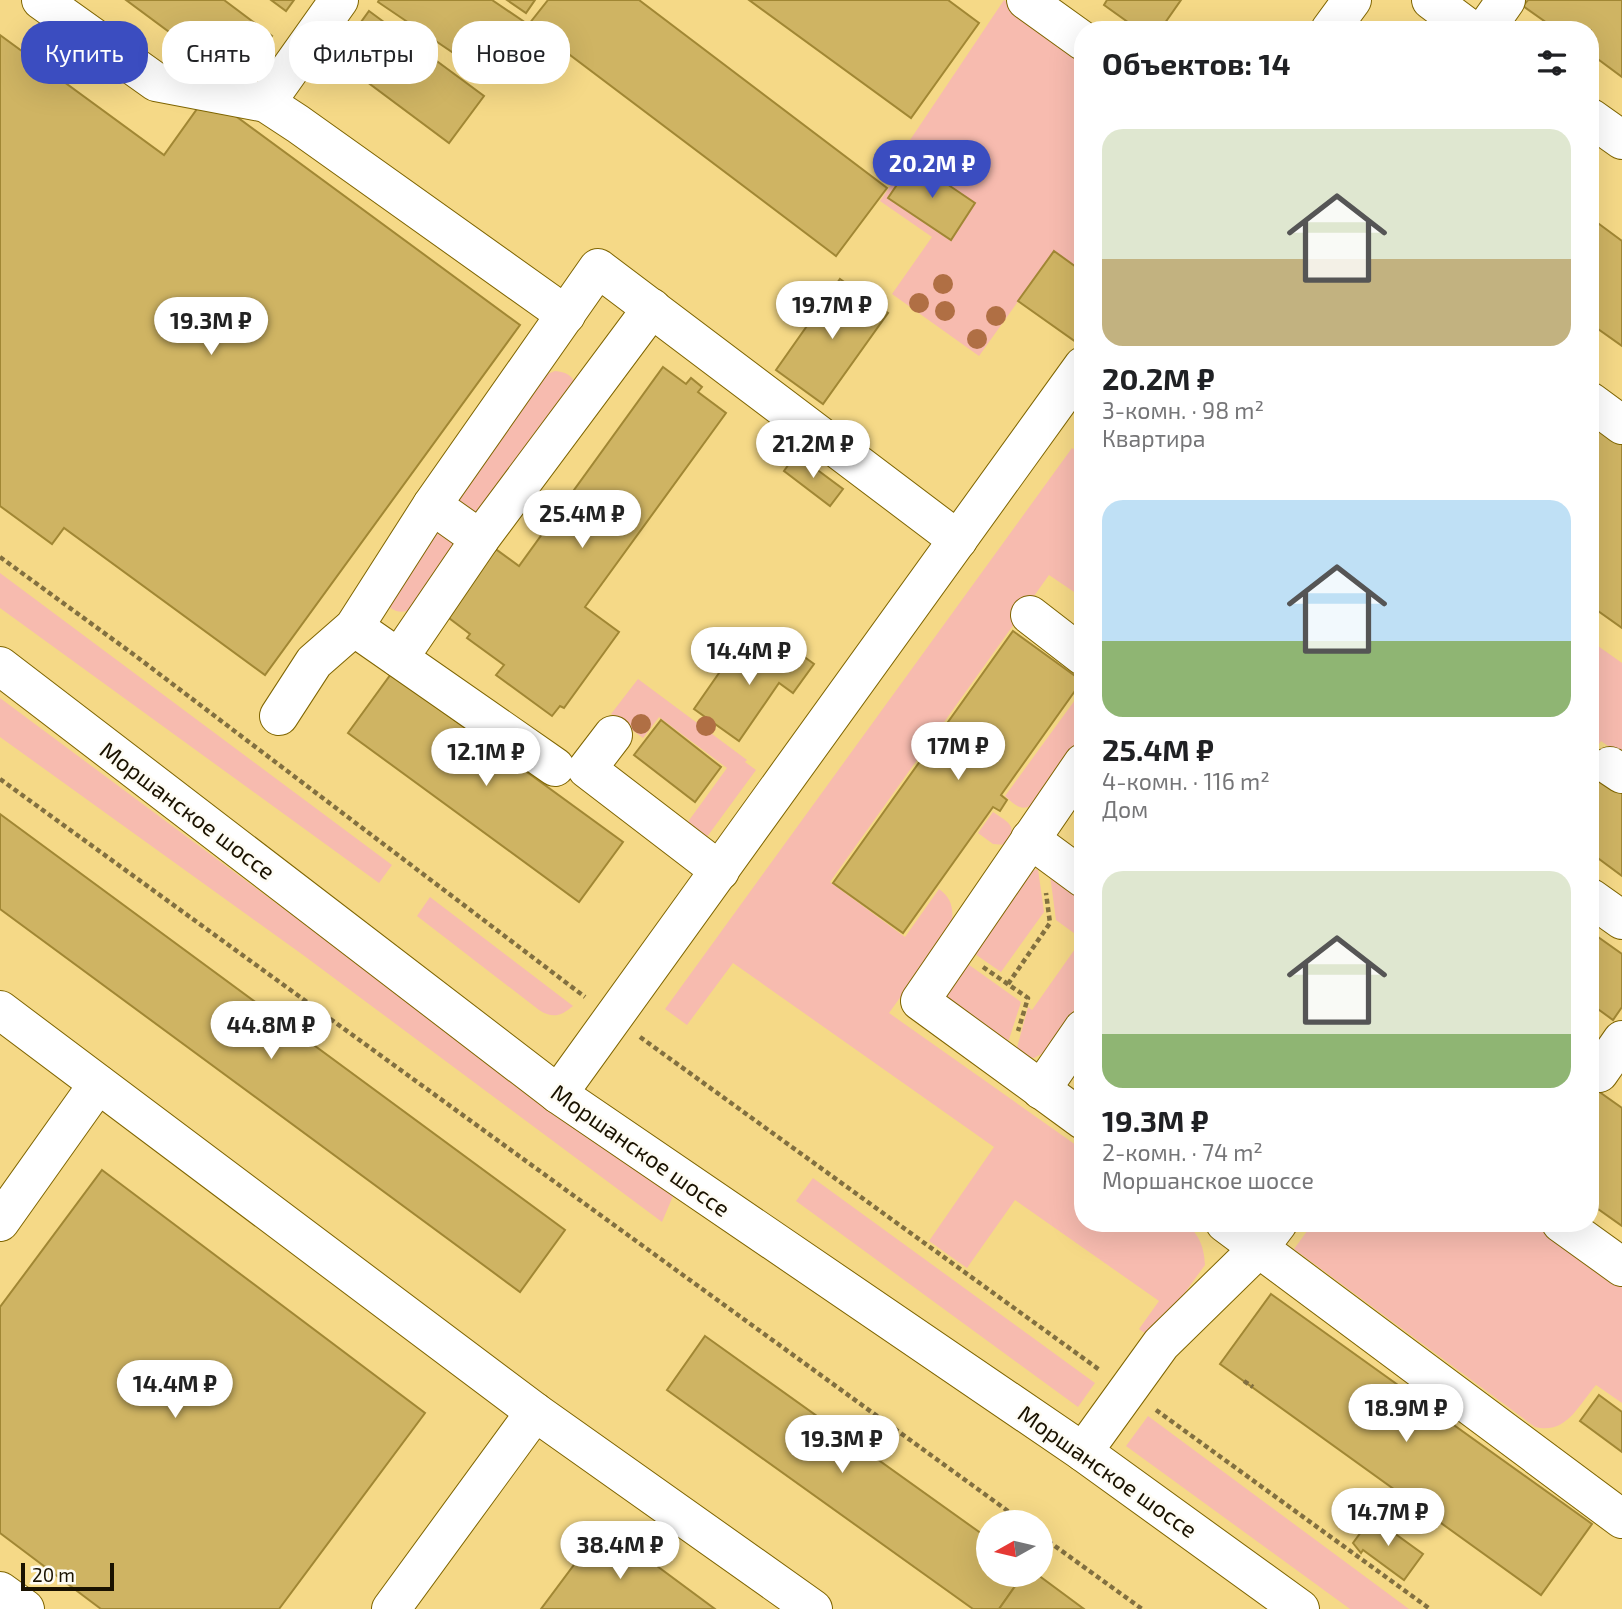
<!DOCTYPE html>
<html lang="ru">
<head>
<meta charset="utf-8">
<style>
	body { margin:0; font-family:"Exo 2",sans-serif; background:#f6f6f6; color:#202124; height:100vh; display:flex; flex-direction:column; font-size:26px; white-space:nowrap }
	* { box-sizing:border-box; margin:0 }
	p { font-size:23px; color:#757577 }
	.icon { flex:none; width:38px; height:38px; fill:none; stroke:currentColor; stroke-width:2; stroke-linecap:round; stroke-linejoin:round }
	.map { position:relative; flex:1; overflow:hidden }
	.details { position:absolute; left:1074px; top:21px; width:525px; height:1211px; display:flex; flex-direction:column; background:#fff; border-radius:28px; box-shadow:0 7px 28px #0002 }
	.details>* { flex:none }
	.top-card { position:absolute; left:21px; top:21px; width:665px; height:63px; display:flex; gap:14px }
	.needle { width:46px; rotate:262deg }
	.buttons { position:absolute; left:976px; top:1510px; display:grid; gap:14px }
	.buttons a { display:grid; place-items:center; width:77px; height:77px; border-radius:50%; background:#fff; box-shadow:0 7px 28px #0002; font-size:35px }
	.scale { position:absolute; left:21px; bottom:18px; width:93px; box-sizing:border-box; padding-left:7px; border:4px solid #1a1200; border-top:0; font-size:19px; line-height:24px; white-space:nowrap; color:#1a1200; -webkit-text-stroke:5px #fefcf4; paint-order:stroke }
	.price { position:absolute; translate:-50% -60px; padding:0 16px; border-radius:24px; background:#fff; color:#222; font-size:23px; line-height:46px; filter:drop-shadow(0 2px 4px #0008) }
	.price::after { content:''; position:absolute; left:50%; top:42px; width:21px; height:16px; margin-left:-10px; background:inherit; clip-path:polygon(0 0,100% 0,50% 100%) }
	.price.selected { background:#3b4dc0; color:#fff }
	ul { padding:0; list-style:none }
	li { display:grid; align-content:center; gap:14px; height:371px; padding:0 28px }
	li span { display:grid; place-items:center; height:217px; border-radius:21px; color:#555 }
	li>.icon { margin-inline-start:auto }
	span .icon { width:126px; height:126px; fill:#fffc; stroke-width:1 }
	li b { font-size:30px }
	h2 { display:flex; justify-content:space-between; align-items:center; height:84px; padding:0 28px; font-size:30px }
	.tag { padding:0 24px; border-radius:28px; background:#fff; box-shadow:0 7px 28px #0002; font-size:24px; line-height:63px }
	.tag.selected { background:#3b4dc0; color:#fff }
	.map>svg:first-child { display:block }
	.green { fill:#f7bbaf }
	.building { fill:#cfb463; stroke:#a18734; stroke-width:2 }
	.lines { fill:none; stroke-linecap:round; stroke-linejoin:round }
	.minor-casing { stroke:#7f6500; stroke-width:40 }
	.major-casing { stroke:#7f6500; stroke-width:40 }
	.path { stroke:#827040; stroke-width:4.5; stroke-dasharray:5 3.5; stroke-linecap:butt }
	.minor { stroke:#fff; stroke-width:38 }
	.major { stroke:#fff; stroke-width:38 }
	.tree { fill:#b06f44 }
	.labels { text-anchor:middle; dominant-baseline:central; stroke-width:5; stroke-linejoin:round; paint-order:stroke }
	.street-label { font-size:23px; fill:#1a1200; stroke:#fefcf4 }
</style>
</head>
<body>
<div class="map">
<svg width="1622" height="1609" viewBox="0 0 1622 1609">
	<rect width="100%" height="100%" fill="#f5d987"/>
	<g class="green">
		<polygon points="1004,0 1083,59 1083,272 1054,251 979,356 892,294 932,237 880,201 913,152 906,146"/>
		<path d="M555 371C566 372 572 375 577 386L486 514 465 516 457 497 545 375Z"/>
		<path d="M1072 448 1083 456V598L1049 575 830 882 905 937 939 889C953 899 954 911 951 927L889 1013 1083 1150V1223H1186C1200 1236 1204 1247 1205 1265L1152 1338 1139 1329 1159 1301 1015 1200 967 1268 929 1241 994 1147 733 963 687 1025 665 1009Z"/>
		<path d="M437 530 452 538 455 546 412 609C403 613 398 613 389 607Z"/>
		<polygon points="0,573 392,865 379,883 0,608"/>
		<polygon points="1591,641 1622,663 1622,756 1601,741 1591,756"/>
		<polygon points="638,679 747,760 745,762 756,770 701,845 682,830 727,768 659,717 643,738 611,714"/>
		<path d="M1083 689C1083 702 1087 728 1083 739 1080 749 1037 805 1028 807 1018 810 1012 802 1005 796Z"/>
		<polygon points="0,698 607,1149 676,1189 662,1222 303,955 0,737"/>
		<path d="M993 812C1009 823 1019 826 1005 845L993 844 978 833Z"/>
		<polygon points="1049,868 1083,887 1083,997 1045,1052 1034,1058 1015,1055 1028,1007 1032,1010 1082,939 1056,920"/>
		<polygon points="1038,869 1044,912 1001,972 972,952 1032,871"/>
		<path d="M430 897 573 1006C561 1016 553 1019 539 1010L417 916Z"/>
		<polygon points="965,962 1021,1002 1006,1049 946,1000 946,993"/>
		<polygon points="813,1178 1095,1383 1078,1407 796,1201"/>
		<path d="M1313 1223H1533L1622 1285V1403L1596 1385C1578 1406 1566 1435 1535 1427L1294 1249Z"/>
		<polygon points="1148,1416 1409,1609 1350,1609 1126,1446"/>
	</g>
	<g class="building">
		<polygon points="126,0 224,0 272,36 238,83"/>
		<polygon points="271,0 294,0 286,11"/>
		<polygon points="379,0 492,0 526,23 489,77 378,2"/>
		<polygon points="507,0 535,0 526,13"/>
		<polygon points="548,0 639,0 887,188 836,256 529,24"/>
		<polygon points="749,0 948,0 979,23 911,118"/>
		<polygon points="1107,0 1181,0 1160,30 1139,30 1104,5"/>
		<polygon points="1528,0 1622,0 1622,77 1591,54 1591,30 1557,30 1523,6"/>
		<polygon points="369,11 484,96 449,143 335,58"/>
		<polygon points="0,35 164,155 207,95 520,325 265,675 64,528 52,544 0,506"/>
		<polygon points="913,161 975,203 951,240 888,198"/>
		<polygon points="1591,218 1622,241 1622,346 1591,324"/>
		<polygon points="1054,251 1083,272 1083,332 1076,342 1018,301"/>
		<polygon points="840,279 888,313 823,404 776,370"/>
		<polygon points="663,367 686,384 691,378 702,387 698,392 726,413 585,607 619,632 564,708 560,706 552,716 496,675 504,665 467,638 470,634 441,612 490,545 519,566"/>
		<polygon points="1591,417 1622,440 1622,628 1591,606"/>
		<polygon points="796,454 843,489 830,506 784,471"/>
		<polygon points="1013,631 1082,681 1001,795 1007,800 1000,811 993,807 903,933 833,883"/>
		<polygon points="742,640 779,666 792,648 814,664 793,693 779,683 739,741 694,709"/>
		<polygon points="391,674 497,751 503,743 522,757 516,764 623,842 579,902 348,733"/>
		<polygon points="661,720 721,767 695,802 634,755"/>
		<polygon points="1601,770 1622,785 1622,876 1591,853 1591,784"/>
		<polygon points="0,814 565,1230 520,1292 0,909"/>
		<polygon points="1591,932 1622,954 1622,1007 1613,1020 1591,1004"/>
		<polygon points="1591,1086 1622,1108 1622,1226 1591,1204"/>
		<polygon points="102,1170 425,1413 279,1609 101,1609 0,1533 0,1307"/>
		<polygon points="1271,1294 1592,1524 1541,1595 1220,1364"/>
		<polygon points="705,1336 989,1539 989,1575 1023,1575 999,1609 973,1609 667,1390"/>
		<polygon points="1599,1395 1622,1412 1622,1452 1580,1421"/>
		<polygon points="1372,1517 1423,1554 1404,1580 1363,1550 1361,1553 1353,1543"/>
		<polygon points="603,1526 715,1609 541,1609"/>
		<polygon points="1023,1575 1038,1575 1084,1609 999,1609"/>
	</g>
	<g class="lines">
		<g class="minor-casing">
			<g id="minor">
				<polyline points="41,0 156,82 266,103 298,124 566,315"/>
				<polyline points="1026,0 1083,41"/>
				<polyline points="1431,0 1471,30"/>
				<polyline points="1330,30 1352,0"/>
				<polyline points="1485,30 1506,0"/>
				<polyline points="266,103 339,0"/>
				<polyline points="1591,118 1622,140"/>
				<polyline points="1591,402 1622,425"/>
				<polyline points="432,505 480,539 652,308"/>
				<polyline points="1030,615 1083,656"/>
				<polyline points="354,627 555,767"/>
				<polyline points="399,658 480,539"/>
				<polyline points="279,716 314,662 354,627 432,505 598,268 958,540"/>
				<polyline points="613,735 587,769 720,871"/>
				<polyline points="1083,763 920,1001 1083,1120"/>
				<polyline points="1610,766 1622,774"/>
				<polyline points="1030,839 1083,878"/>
				<polyline points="1591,898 1622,920"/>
				<polyline points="0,1010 535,1412 813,1609"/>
				<polyline points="1599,1073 1622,1040"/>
				<polyline points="1041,1090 1083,1029"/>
				<polyline points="558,1094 1083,366"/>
				<polyline points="0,1222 98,1084"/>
				<polyline points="1225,1223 1622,1519"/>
				<polyline points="1561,1223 1622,1267"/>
				<polyline points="1083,1452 1161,1344 1259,1248 1278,1223"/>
				<polyline points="0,1591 25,1609"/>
				<polyline points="391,1609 535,1412"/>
			</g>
		</g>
		<g class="major-casing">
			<polyline id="major" points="0,666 558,1094 1083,1452 1300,1609"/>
		</g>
		<g class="path">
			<polyline points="0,557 133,654 585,997"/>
			<polyline points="0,779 1023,1522"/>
			<polyline points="983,967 1028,998 1018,1031"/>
			<polyline points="1008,984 1050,923 1046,893"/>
			<polyline points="640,1037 1101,1371"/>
			<polyline points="1244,1381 1253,1387"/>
			<polyline points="1156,1410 1430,1609"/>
			<polyline points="1041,1536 1142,1609"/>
		</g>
		<use href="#minor" class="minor"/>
		<use href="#major" class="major"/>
	</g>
	<g class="tree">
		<circle cx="943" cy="284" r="10"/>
		<circle cx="919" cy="303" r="10"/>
		<circle cx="945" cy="311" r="10"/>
		<circle cx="996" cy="316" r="10"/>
		<circle cx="977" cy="339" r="10"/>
		<circle cx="641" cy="724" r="10"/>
		<circle cx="706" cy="726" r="10"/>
	</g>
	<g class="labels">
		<g class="street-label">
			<text transform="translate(188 810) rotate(37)">Моршанское шоссе</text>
			<text transform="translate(641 1150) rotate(35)">Моршанское шоссе</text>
			<text transform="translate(1108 1471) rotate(35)">Моршанское шоссе</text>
		</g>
	</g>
</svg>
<div class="buttons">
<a><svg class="needle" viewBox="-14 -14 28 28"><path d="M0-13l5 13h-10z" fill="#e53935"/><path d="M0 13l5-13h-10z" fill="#757577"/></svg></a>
</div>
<div class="scale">20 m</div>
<b class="price selected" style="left:932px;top:200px">20.2M ₽</b>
<b class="price" style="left:832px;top:341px">19.7M ₽</b>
<b class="price" style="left:211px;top:357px">19.3M ₽</b>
<b class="price" style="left:813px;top:480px">21.2M ₽</b>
<b class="price" style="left:582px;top:550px">25.4M ₽</b>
<b class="price" style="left:749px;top:687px">14.4M ₽</b>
<b class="price" style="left:958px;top:782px">17M ₽</b>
<b class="price" style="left:486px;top:788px">12.1M ₽</b>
<b class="price" style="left:271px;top:1061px">44.8M ₽</b>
<b class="price" style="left:175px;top:1420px">14.4M ₽</b>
<b class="price" style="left:1406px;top:1444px">18.9M ₽</b>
<b class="price" style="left:842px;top:1475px">19.3M ₽</b>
<b class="price" style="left:1388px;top:1548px">14.7M ₽</b>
<b class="price" style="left:620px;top:1581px">38.4M ₽</b>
<div class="top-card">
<a class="tag selected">Купить</a>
<a class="tag">Снять</a>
<a class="tag">Фильтры</a>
<a class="tag">Новое</a>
</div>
<section class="details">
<h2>Объектов: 14<svg class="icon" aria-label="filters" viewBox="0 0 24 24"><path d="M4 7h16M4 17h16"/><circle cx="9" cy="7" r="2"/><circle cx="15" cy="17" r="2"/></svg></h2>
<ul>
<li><span style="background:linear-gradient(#dfe7d0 60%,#c2b280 0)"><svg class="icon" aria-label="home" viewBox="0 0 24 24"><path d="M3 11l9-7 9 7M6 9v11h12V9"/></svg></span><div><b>20.2M ₽</b><p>3-комн. · 98 m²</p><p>Квартира</p></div></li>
<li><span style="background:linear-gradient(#bfe0f5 65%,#8fb573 0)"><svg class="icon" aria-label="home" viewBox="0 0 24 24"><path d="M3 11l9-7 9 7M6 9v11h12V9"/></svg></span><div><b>25.4M ₽</b><p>4-комн. · 116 m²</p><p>Дом</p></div></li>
<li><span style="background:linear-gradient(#dfe7d0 75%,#8fb573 0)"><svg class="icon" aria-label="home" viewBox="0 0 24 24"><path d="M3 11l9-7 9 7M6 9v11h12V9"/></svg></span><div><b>19.3M ₽</b><p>2-комн. · 74 m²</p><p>Моршанское шоссе</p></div></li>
</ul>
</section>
</div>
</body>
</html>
